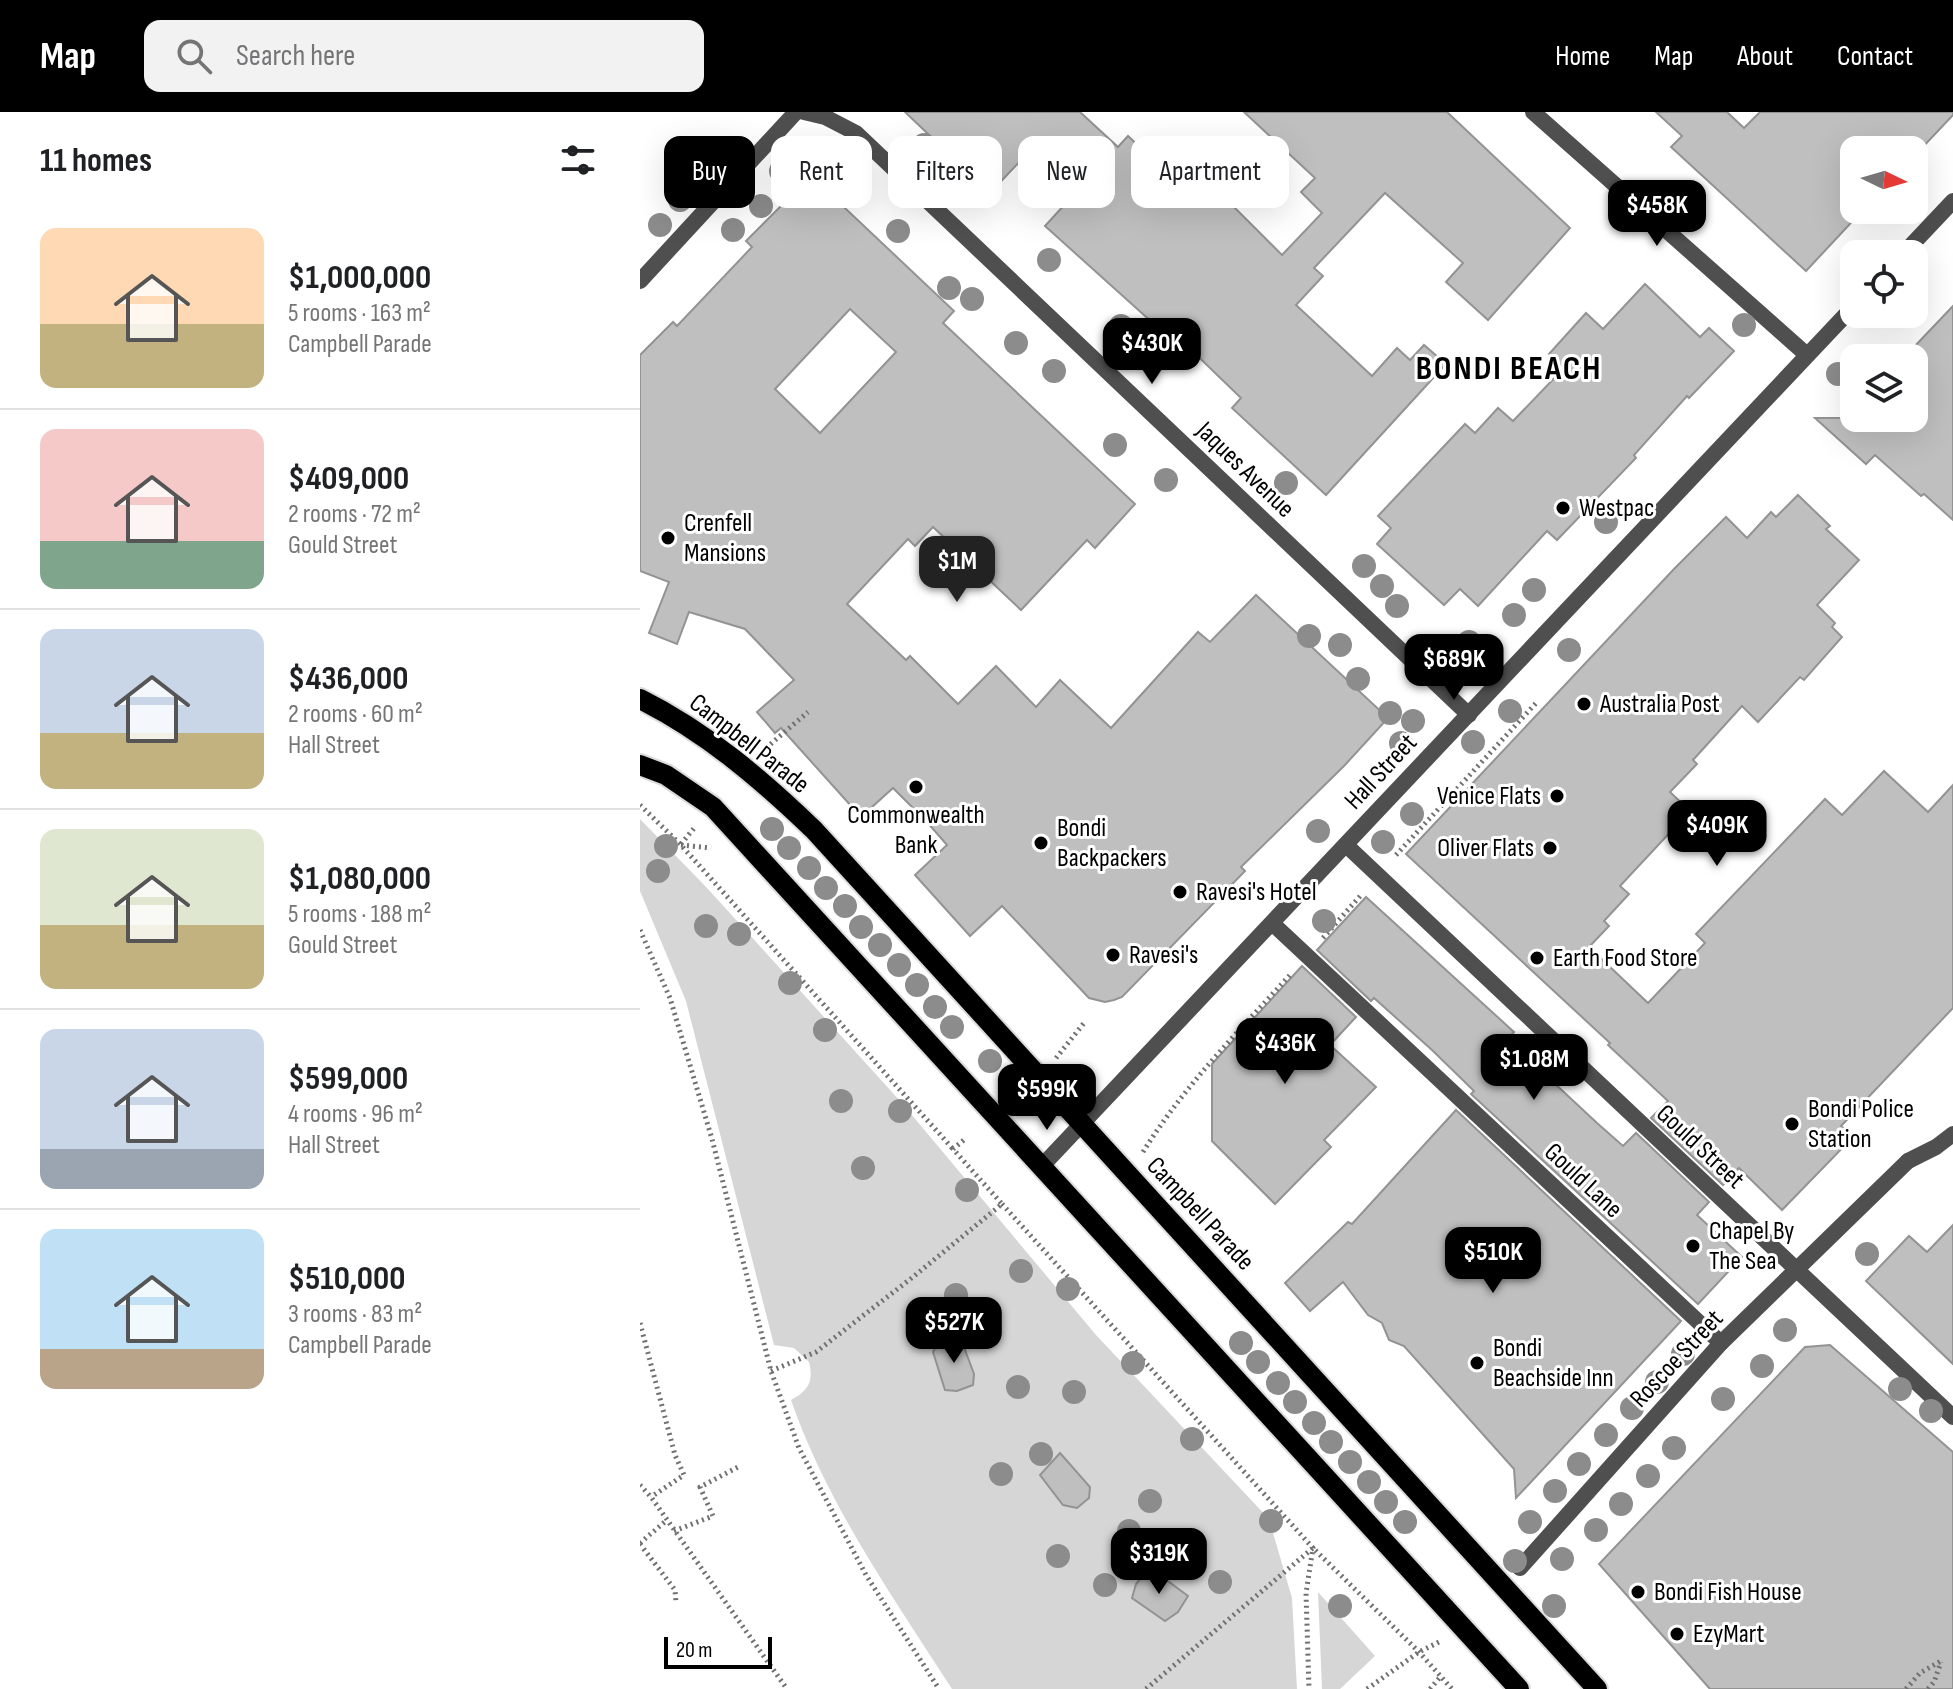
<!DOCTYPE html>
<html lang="en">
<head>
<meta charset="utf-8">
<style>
	body { margin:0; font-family:"Sofia Sans Condensed",sans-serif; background:#f2f2f2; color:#202124; height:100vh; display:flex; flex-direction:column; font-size:30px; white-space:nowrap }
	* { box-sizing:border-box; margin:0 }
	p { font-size:26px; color:#757577 }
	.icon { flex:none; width:44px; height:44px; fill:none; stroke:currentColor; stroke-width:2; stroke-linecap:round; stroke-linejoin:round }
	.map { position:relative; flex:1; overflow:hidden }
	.panel { display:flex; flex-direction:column; background:#fff; width:640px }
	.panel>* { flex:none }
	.banner { position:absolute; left:24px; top:24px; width:760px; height:72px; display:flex; gap:16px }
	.needle { width:52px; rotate:95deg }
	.buttons { position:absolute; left:1200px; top:24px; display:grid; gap:16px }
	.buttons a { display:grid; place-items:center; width:88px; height:88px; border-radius:16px; background:#fff; box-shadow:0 8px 32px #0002; font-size:40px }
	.scale { position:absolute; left:24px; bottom:20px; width:108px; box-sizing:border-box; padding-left:8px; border:4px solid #000; border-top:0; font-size:22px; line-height:28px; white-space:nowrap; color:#000; -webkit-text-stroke:6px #fff; paint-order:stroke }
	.price { position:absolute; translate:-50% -68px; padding:0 18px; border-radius:16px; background:#000; color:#fff; font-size:26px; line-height:52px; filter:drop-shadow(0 2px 4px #0008) }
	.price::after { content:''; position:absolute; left:50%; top:48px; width:24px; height:18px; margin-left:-12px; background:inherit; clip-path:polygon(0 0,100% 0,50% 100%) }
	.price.current { background:#222; color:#fff }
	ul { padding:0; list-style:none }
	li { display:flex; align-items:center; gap:24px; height:200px; padding:0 40px }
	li+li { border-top:2px solid #e0e0e0 }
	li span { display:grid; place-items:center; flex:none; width:224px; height:160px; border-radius:16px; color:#555 }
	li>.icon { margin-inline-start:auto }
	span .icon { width:96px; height:96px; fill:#fffc; stroke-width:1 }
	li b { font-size:34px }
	h2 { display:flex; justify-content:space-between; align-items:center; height:96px; padding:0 40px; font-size:34px }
	.tag { padding:0 28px; border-radius:16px; background:#fff; box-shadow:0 8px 32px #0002; font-size:28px; line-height:72px }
	.tag.current { background:#000; color:#fff }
	header { display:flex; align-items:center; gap:48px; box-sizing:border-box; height:112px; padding:0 40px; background:#000; color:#fff }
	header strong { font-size:38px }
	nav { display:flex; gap:44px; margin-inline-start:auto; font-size:28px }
	.search { width:560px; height:72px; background:#f2f2f2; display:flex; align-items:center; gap:20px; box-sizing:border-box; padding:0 28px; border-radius:16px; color:#757577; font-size:30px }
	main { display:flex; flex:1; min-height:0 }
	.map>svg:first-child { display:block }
	.green { fill:#d6d6d6 }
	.building { fill:#bfbfbf; stroke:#939393; stroke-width:2; fill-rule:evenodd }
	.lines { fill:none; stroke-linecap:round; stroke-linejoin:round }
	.primary-casing { stroke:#dbdbdb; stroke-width:24 }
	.path { stroke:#717171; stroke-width:5; stroke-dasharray:2 4; stroke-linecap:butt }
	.service { stroke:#4f4f4f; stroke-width:16 }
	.pedestrian { stroke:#4f4f4f; stroke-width:16 }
	.minor { stroke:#4f4f4f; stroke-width:16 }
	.tertiary { stroke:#4f4f4f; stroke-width:16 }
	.primary { stroke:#000; stroke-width:20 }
	.tree { fill:#8c8c8c }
	.poi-dot { fill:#000; stroke:#fff; stroke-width:3 }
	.labels { text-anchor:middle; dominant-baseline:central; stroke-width:6; stroke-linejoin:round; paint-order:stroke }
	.street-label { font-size:26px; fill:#000; stroke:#fff }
	.poi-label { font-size:26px; fill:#000; stroke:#fff; text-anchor:start }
	.district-label { font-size:34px; font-weight:bold; letter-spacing:2px; fill:#000; stroke:#fff }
</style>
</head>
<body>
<header>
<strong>Map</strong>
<div class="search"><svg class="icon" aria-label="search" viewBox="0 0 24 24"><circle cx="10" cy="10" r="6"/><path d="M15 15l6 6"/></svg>Search here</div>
<nav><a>Home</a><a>Map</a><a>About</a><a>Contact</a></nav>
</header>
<main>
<section class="panel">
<h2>11 homes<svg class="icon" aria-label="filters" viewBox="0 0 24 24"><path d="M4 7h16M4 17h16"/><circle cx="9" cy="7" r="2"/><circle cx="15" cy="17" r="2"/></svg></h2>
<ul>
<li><span style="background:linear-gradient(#ffd9b3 60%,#c2b280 0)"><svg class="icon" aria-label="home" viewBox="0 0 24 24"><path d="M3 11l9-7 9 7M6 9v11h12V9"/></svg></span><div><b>$1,000,000</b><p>5 rooms · 163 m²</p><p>Campbell Parade</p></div></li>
<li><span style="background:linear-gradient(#f6c9c9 70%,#7fa58c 0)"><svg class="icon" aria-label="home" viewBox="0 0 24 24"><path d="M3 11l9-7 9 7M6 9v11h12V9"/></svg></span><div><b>$409,000</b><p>2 rooms · 72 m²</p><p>Gould Street</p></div></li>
<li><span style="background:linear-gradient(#c9d6e8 65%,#c2b280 0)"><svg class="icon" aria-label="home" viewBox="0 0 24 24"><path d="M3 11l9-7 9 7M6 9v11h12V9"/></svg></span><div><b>$436,000</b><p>2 rooms · 60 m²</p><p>Hall Street</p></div></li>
<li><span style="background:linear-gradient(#dfe7d0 60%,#c2b280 0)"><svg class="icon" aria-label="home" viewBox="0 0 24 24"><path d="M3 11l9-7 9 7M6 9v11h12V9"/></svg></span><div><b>$1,080,000</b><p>5 rooms · 188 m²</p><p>Gould Street</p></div></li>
<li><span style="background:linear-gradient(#c9d6e8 75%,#9aa5b1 0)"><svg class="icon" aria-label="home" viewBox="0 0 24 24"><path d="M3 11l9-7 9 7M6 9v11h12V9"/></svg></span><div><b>$599,000</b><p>4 rooms · 96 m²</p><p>Hall Street</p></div></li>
<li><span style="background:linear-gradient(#bfe0f5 75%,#b9a48a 0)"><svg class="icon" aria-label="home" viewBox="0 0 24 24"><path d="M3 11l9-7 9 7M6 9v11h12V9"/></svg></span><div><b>$510,000</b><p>3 rooms · 83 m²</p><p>Campbell Parade</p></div></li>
</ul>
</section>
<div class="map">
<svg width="1313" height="1577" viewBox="0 0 1313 1577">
	<rect width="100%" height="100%" fill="#fff"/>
	<g class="green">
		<path d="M0 707 68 777 261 990 456 1223 629 1407 652 1486 657 1577H312C253 1485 187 1392 151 1288 168 1279 174 1270 169 1250L154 1236 134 1233 46 889 0 779Z"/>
		<polygon points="678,1480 735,1544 700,1577 682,1577"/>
	</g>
	<g class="building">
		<polygon points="265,0 440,0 478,35 488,24 504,39 512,30 568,82 574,75 642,143 682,101 661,80 675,66 604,0 807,0 930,116 848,208 806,170 823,151 745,81 674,156 683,164 656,193 732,264 757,236 770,248 784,233 806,252 686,383 592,296 601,286 538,225 534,230 405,114 448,67 403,25 350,81"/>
		<polygon points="1016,0 1087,0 1104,16 1120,0 1313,0 1313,3 1280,38 1214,38 1214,98 1223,98 1166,159 1031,35 1042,24"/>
		<path d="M171 64 314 199 303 211 495 392 455 436 447 428 381 498 293 415 275 434 268 427 207 492 266 548 270 544 318 592 356 554 396 595 420 568 471 616 558 520 570 530 616 483 748 606 704 654 601 755 605 759 482 885 474 888 465 890 449 886 362 794 330 824 275 763 307 733 287 710 253 676 221 705 141 616 135 621 117 600 154 568 105 517 49 500 37 532 9 521 29 470 0 459V243L33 210 37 214 112 135 106 129ZM210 197 256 240 180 321 135 277Z"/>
		<polygon points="1005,172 1060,225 1069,216 1094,239 1049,286 1047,284 994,343 996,346 917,428 907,419 838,494 820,477 804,493 737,432 751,416 738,404 825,312 835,321 858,296 873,309 924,256 909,242 946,201 963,217"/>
		<polygon points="1313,194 1313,408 1284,382 1281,384 1235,343 1226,352 1175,306 1274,306 1274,235"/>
		<polygon points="1158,383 1190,414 1186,417 1219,448 1177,493 1195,511 1192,515 1202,525 1164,568 1160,565 1118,610 1102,594 1053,648 1057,652 1030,680 1050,699 980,774 989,782 964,809 969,814 949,835 1008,891 1065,831 1056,822 1185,687 1202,703 1244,659 1288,700 1313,673 1313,896 1201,1014 1213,1025 1142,1098 1099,1056 1083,1073 1011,1006 1028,989 968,933 970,931 766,742 1034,457 1086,405 1107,426 1131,400 1136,405"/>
		<polygon points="726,785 874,920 867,927 957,1011 983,1034 996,1021 1069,1090 1057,1103 1102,1145 1058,1192 831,982 834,979 792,938 734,886 731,889 677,838"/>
		<polygon points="662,854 716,905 690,933 736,975 684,1028 691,1035 635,1092 572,1029 572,952"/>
		<polygon points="816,998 1041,1209 876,1386 874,1357 764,1234 749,1228 742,1211 728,1203 703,1170 670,1199 645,1171 708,1110 712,1112"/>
		<polygon points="1313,1113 1313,1252 1226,1169 1269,1124 1287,1140"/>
		<polygon points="312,1228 322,1230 334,1262 333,1273 317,1279 305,1278 293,1240 299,1229"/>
		<polygon points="1190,1233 1313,1340 1313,1577 1070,1577 959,1452 1165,1235"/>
		<polygon points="420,1341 450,1375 449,1386 437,1396 423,1393 400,1363"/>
		<polygon points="505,1461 521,1464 548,1484 538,1500 525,1509 492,1486 496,1472"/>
	</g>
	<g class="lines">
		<g class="primary-casing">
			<g id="primary">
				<path d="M0 587C66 620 121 667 174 718L957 1577"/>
				<polyline points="0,653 26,663 73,695 879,1577"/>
			</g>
		</g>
		<g class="path">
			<polyline points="126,636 168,600"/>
			<polyline points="0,693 40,732 313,1037"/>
			<polyline points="41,732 55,715"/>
			<polyline points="41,733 71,736"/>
			<polyline points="756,743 897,590"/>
			<polyline points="0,818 30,886 72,1027 131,1259 159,1336 226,1463 299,1577"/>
			<polyline points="683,826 721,783"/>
			<polyline points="416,946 444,911"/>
			<path d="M503 1040C544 974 598 920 650 863"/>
			<polyline points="362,1092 673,1436 666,1481 669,1577"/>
			<polyline points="0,1211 35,1343 44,1363 11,1385"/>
			<polyline points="131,1259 176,1240 273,1165 362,1092 313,1037 325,1027"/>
			<polyline points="0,1373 11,1385 147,1577"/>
			<polyline points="34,1419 73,1404 60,1375 100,1354"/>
			<polyline points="0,1431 27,1408"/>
			<polyline points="0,1432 35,1478 36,1491"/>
			<polyline points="506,1577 673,1436 779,1540 812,1577"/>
			<polyline points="727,1577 779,1540 799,1530"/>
			<polyline points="790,1577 801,1564"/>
			<polyline points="1266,1577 1280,1561 1301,1549"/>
			<polyline points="1288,1577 1294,1570 1301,1550"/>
		</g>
		<polyline class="service" points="632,811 1081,1231 1156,1158"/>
		<g class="pedestrian">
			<polyline points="1156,1158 1268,1049"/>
			<polyline points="880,1456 1081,1231"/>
		</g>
		<g class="minor">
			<polyline points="164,0 185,5 216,21 829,603"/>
			<polyline points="893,0 1167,243"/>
			<polyline points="0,169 156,0"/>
			<polyline points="706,733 1313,1305"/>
			<polyline points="1268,1049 1296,1035 1313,1022"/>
		</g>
		<g class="tertiary">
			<polyline points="1263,142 1313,89"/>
			<polyline points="402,1054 1214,194"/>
		</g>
		<use href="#primary" class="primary"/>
	</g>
	<g class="tree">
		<circle cx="284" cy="33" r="12"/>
		<circle cx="141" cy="59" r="12"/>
		<circle cx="40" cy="88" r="12"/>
		<circle cx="121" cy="94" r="12"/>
		<circle cx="20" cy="113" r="12"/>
		<circle cx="93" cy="118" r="12"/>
		<circle cx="258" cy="119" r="12"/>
		<circle cx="409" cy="148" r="12"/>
		<circle cx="309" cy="176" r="12"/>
		<circle cx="332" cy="187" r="12"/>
		<circle cx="1104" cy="213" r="12"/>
		<circle cx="481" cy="214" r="12"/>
		<circle cx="376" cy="231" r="12"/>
		<circle cx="414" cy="259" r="12"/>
		<circle cx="1198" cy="262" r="12"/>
		<circle cx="475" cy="333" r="12"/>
		<circle cx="526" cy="368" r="12"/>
		<circle cx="646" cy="371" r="12"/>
		<circle cx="966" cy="410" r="12"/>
		<circle cx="724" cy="454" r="12"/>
		<circle cx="742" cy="474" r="12"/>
		<circle cx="894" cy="478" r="12"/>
		<circle cx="757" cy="494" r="12"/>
		<circle cx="874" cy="503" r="12"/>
		<circle cx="669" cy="524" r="12"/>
		<circle cx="829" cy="530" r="12"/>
		<circle cx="700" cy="533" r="12"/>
		<circle cx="929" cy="538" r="12"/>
		<circle cx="718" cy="567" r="12"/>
		<circle cx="870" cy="599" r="12"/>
		<circle cx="750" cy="601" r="12"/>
		<circle cx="773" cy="609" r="12"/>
		<circle cx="833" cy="630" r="12"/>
		<circle cx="761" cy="631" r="12"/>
		<circle cx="772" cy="702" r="12"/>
		<circle cx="132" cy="717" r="12"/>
		<circle cx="678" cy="719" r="12"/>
		<circle cx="743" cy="730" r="12"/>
		<circle cx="26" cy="734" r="12"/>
		<circle cx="149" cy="736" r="12"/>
		<circle cx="169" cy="756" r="12"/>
		<circle cx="18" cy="759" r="12"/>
		<circle cx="186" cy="776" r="12"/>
		<circle cx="205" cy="794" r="12"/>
		<circle cx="684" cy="809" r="12"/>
		<circle cx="66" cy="814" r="12"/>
		<circle cx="221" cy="815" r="12"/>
		<circle cx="99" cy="822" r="12"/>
		<circle cx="240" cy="833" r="12"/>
		<circle cx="259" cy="853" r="12"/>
		<circle cx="150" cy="871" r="12"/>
		<circle cx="277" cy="873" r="12"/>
		<circle cx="295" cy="895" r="12"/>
		<circle cx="312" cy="915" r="12"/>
		<circle cx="185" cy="918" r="12"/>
		<circle cx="350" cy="949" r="12"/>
		<circle cx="201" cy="989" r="12"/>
		<circle cx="260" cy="999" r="12"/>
		<circle cx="223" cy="1056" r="12"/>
		<circle cx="327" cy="1078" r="12"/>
		<circle cx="1227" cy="1142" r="12"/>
		<circle cx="381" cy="1159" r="12"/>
		<circle cx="428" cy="1177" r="12"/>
		<circle cx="316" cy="1183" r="12"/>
		<circle cx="333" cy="1201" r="12"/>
		<circle cx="300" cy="1216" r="12"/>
		<circle cx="1145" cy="1218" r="12"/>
		<circle cx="601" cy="1231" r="12"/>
		<circle cx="1043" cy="1242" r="12"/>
		<circle cx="618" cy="1250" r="12"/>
		<circle cx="493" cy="1251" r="12"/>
		<circle cx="1122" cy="1254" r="12"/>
		<circle cx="1017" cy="1270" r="12"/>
		<circle cx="638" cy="1271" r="12"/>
		<circle cx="378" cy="1275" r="12"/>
		<circle cx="1260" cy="1277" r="12"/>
		<circle cx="434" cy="1280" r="12"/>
		<circle cx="1083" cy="1287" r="12"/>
		<circle cx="655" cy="1290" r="12"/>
		<circle cx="992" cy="1296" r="12"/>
		<circle cx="1291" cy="1299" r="12"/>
		<circle cx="674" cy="1311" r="12"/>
		<circle cx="966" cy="1323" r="12"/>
		<circle cx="552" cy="1327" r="12"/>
		<circle cx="691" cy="1330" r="12"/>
		<circle cx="1034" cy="1336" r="12"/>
		<circle cx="401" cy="1342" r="12"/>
		<circle cx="710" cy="1350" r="12"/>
		<circle cx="939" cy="1352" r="12"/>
		<circle cx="361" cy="1362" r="12"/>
		<circle cx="1008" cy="1364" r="12"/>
		<circle cx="729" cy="1370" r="12"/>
		<circle cx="915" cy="1379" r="12"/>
		<circle cx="510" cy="1389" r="12"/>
		<circle cx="746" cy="1390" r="12"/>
		<circle cx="981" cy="1392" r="12"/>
		<circle cx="631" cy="1409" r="12"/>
		<circle cx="765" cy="1410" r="12"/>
		<circle cx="890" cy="1410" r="12"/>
		<circle cx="956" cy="1418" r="12"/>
		<circle cx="489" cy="1419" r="12"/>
		<circle cx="418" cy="1444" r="12"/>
		<circle cx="922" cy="1447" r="12"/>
		<circle cx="875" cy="1449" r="12"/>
		<circle cx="580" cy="1470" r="12"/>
		<circle cx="465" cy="1473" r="12"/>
		<circle cx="700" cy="1494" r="12"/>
		<circle cx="914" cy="1494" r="12"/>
	</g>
	<g class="poi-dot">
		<circle cx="923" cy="396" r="8"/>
		<circle cx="28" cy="426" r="8"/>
		<circle cx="944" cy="592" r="8"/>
		<circle cx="276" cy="675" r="8"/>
		<circle cx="917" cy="684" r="8"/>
		<circle cx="401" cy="731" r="8"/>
		<circle cx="910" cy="736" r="8"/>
		<circle cx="540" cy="780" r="8"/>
		<circle cx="473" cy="843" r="8"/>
		<circle cx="897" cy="846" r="8"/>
		<circle cx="1152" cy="1012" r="8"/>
		<circle cx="1053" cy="1134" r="8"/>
		<circle cx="837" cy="1251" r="8"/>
		<circle cx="998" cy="1480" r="8"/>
		<circle cx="1037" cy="1522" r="8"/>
	</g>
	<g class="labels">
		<g class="street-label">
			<text transform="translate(605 358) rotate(44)">Jaques Avenue</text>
			<text transform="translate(109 632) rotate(38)">Campbell Parade</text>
			<text transform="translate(741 660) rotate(-47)">Hall Street</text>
			<text transform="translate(1060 1035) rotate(43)">Gould Street</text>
			<text transform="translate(943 1069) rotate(43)">Gould Lane</text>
			<text transform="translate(560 1102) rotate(47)">Campbell Parade</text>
			<text transform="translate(1037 1247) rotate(-47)">Roscoe Street</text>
		</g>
		<g class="poi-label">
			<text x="939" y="396">Westpac</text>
			<text x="44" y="411">Crenfell<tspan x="44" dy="30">Mansions</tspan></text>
			<text x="960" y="592">Australia Post</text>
			<text x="901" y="684" text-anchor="end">Venice Flats</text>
			<text x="276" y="703" text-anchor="middle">Commonwealth<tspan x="276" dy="30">Bank</tspan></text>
			<text x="417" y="716">Bondi<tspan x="417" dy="30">Backpackers</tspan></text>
			<text x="894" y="736" text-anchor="end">Oliver Flats</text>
			<text x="556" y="780">Ravesi's Hotel</text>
			<text x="489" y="843">Ravesi's</text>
			<text x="913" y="846">Earth Food Store</text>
			<text x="1168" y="997">Bondi Police<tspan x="1168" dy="30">Station</tspan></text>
			<text x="1069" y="1119">Chapel By<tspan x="1069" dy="30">The Sea</tspan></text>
			<text x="853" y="1236">Bondi<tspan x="853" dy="30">Beachside Inn</tspan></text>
			<text x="1014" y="1480">Bondi Fish House</text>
			<text x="1053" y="1522">EzyMart</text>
		</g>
		<g class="district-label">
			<text x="869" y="256">BONDI BEACH</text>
		</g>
	</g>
</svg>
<div class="buttons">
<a><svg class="needle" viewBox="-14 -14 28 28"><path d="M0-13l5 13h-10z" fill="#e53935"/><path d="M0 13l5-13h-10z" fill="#757577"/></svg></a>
<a><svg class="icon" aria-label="locate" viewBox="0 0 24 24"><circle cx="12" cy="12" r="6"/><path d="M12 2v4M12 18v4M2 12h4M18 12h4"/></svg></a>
<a><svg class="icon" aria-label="layers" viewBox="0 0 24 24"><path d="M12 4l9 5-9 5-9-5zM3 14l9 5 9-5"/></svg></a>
</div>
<div class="scale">20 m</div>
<b class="price" style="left:1017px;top:136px">$458K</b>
<b class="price" style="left:512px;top:274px">$430K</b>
<b class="price current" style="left:317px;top:492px">$1M</b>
<b class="price" style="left:814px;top:590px">$689K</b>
<b class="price" style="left:1077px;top:756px">$409K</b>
<b class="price" style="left:645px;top:974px">$436K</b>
<b class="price" style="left:894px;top:990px">$1.08M</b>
<b class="price" style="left:407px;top:1020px">$599K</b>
<b class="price" style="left:853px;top:1183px">$510K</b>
<b class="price" style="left:314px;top:1253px">$527K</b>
<b class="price" style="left:519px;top:1484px">$319K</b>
<div class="banner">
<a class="tag current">Buy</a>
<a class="tag">Rent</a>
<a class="tag">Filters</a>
<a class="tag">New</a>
<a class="tag">Apartment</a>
</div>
</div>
</main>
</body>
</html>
